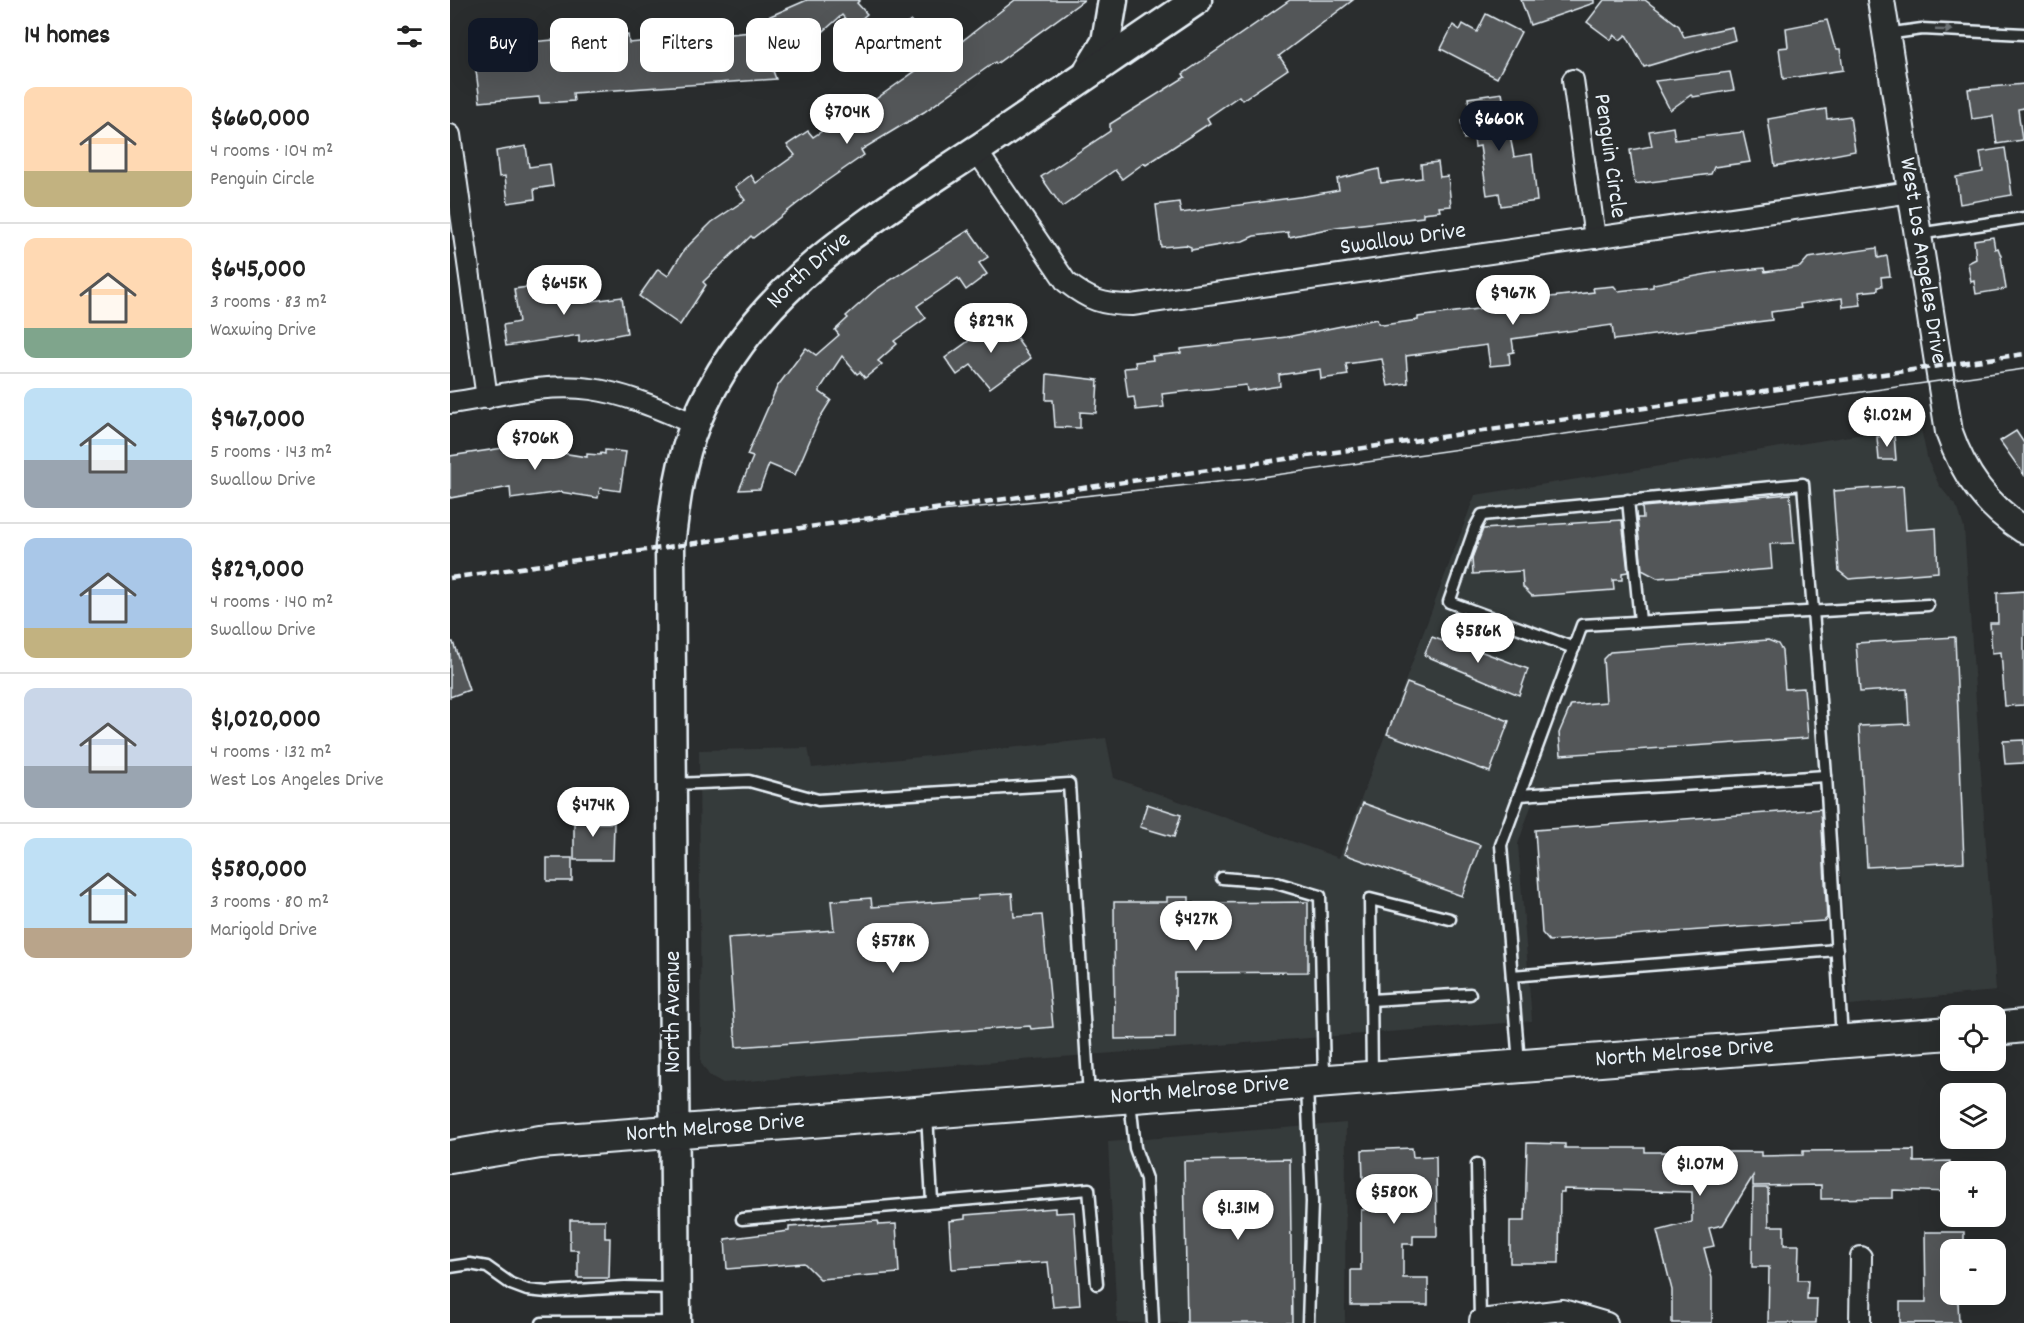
<!DOCTYPE html>
<html lang="en">
<head>
<meta charset="utf-8">
<style>
	body { margin:0; font-family:Dekko,sans-serif; background:#f6f6f6; color:#222; height:100vh; display:flex; flex-direction:column; font-size:22px; white-space:nowrap }
	* { box-sizing:border-box; margin:0 }
	p { font-size:20px; color:#767676 }
	.icon { flex:none; width:33px; height:33px; fill:none; stroke:currentColor; stroke-width:2; stroke-linecap:round; stroke-linejoin:round }
	.map { position:relative; flex:1; overflow:hidden }
	.side { display:flex; flex-direction:column; background:#fff; width:450px }
	.side>* { flex:none }
	.banner { position:absolute; left:18px; top:18px; width:570px; height:54px; display:flex; gap:12px }
	.fabs { position:absolute; left:1490px; top:1005px; display:grid; gap:12px }
	.fabs a { display:grid; place-items:center; width:66px; height:66px; border-radius:12px; background:#fff; box-shadow:0 6px 24px #0002; font-size:30px }
	.price { position:absolute; translate:-50% -51px; padding:0 14px; border-radius:21px; background:#fff; color:#222; font-size:20px; line-height:39px; filter:drop-shadow(0 2px 3px #0008) }
	.price::after { content:''; position:absolute; left:50%; top:36px; width:18px; height:14px; margin-left:-9px; background:inherit; clip-path:polygon(0 0,100% 0,50% 100%) }
	.price.selected { background:#111827; color:#fff }
	ul { padding:0; list-style:none }
	li { display:flex; align-items:center; gap:18px; height:150px; padding:0 24px }
	li+li { border-top:2px solid #e0e0e0 }
	li span { display:grid; place-items:center; flex:none; width:168px; height:120px; border-radius:12px; color:#555 }
	li>.icon { margin-inline-start:auto }
	span .icon { width:72px; height:72px; fill:#fffc; stroke-width:1 }
	li b { font-size:26px }
	h2 { display:flex; justify-content:space-between; align-items:center; height:72px; padding:0 24px; font-size:26px }
	.chip { padding:0 21px; border-radius:12px; background:#fff; box-shadow:0 6px 24px #0002; font-size:21px; line-height:54px }
	.chip.selected { background:#111827; color:#fff }
	main { display:flex; flex:1; min-height:0 }
	.map>svg:first-child { display:block }
	.built { fill:#363a3b }
	.building { fill:#535759; stroke:#e8f1f8; stroke-width:1.5 }
	.lines { fill:none; stroke-linecap:round; stroke-linejoin:round }
	.service-casing { stroke:#e8f1f8; stroke-width:15 }
	.minor-casing { stroke:#e8f1f8; stroke-width:24 }
	.tertiary-casing { stroke:#e8f1f8; stroke-width:30 }
	.secondary-casing { stroke:#e8f1f8; stroke-width:33 }
	.primary-casing { stroke:#e8f1f8; stroke-width:36 }
	.service { stroke:#2a2d2e; stroke-width:10 }
	.minor { stroke:#2a2d2e; stroke-width:20 }
	.tertiary { stroke:#2a2d2e; stroke-width:26 }
	.secondary { stroke:#2a2d2e; stroke-width:28 }
	.primary { stroke:#2a2d2e; stroke-width:32 }
	.tram { stroke:#e8f1f8; stroke-width:1.5 }
	.rail { stroke:#e8f1f8; stroke-width:4.5; stroke-dasharray:9 4.5; stroke-linecap:butt }
	.oneway { fill:#6c7275 }
	.labels { text-anchor:middle; dominant-baseline:central; stroke-width:6; stroke-linejoin:round; paint-order:stroke }
	.street-label { font-size:24px; fill:#e8f1f8; stroke:#2a2d2e }
</style>
</head>
<body>
<main>
<section class="side">
<h2>14 homes<svg class="icon" aria-label="filters" viewBox="0 0 24 24"><path d="M4 7h16M4 17h16"/><circle cx="9" cy="7" r="2"/><circle cx="15" cy="17" r="2"/></svg></h2>
<ul>
<li><span style="background:linear-gradient(#ffd9b3 70%,#c2b280 0)"><svg class="icon" aria-label="home" viewBox="0 0 24 24"><path d="M3 11l9-7 9 7M6 9v11h12V9"/></svg></span><div><b>$660,000</b><p>4 rooms · 104 m²</p><p>Penguin Circle</p></div></li>
<li><span style="background:linear-gradient(#ffd9b3 75%,#7fa58c 0)"><svg class="icon" aria-label="home" viewBox="0 0 24 24"><path d="M3 11l9-7 9 7M6 9v11h12V9"/></svg></span><div><b>$645,000</b><p>3 rooms · 83 m²</p><p>Waxwing Drive</p></div></li>
<li><span style="background:linear-gradient(#bfe0f5 60%,#9aa5b1 0)"><svg class="icon" aria-label="home" viewBox="0 0 24 24"><path d="M3 11l9-7 9 7M6 9v11h12V9"/></svg></span><div><b>$967,000</b><p>5 rooms · 143 m²</p><p>Swallow Drive</p></div></li>
<li><span style="background:linear-gradient(#a9c7e8 75%,#c2b280 0)"><svg class="icon" aria-label="home" viewBox="0 0 24 24"><path d="M3 11l9-7 9 7M6 9v11h12V9"/></svg></span><div><b>$829,000</b><p>4 rooms · 140 m²</p><p>Swallow Drive</p></div></li>
<li><span style="background:linear-gradient(#c9d6e8 65%,#9aa5b1 0)"><svg class="icon" aria-label="home" viewBox="0 0 24 24"><path d="M3 11l9-7 9 7M6 9v11h12V9"/></svg></span><div><b>$1,020,000</b><p>4 rooms · 132 m²</p><p>West Los Angeles Drive</p></div></li>
<li><span style="background:linear-gradient(#bfe0f5 75%,#b9a48a 0)"><svg class="icon" aria-label="home" viewBox="0 0 24 24"><path d="M3 11l9-7 9 7M6 9v11h12V9"/></svg></span><div><b>$580,000</b><p>3 rooms · 80 m²</p><p>Marigold Drive</p></div></li>
</ul>
</section>
<div class="map">
<svg width="1574" height="1323" viewBox="0 0 1574 1323">
	<rect width="100%" height="100%" fill="#2a2d2e"/>
	<filter id="ink" filterUnits="userSpaceOnUse"><feTurbulence type="fractalNoise" baseFrequency=".0167" numOctaves="2"/><feDisplacementMap in="SourceGraphic" scale="12" xChannelSelector="R" yChannelSelector="G"/><feConvolveMatrix kernelMatrix="1 2 1 2 8 2 1 2 1" color-interpolation-filters="sRGB"/></filter>
	<g filter="url(#ink)">
		<g class="built">
			<polygon points="1470,425 1478,461 1489,485 1508,509 1514,528 1546,991 1400,1005 1383,767 1088,786 1068,844 1082,1021 273,1083 259,1075 251,1063 249,750 358,748 362,768 656,738 664,778 889,858 1025,495"/>
			<polygon points="896,1123 895,1323 667,1323 658,1142"/>
		</g>
		<g class="building">
			<polygon points="357,0 410,0 407,3 417,14 402,27 392,15 367,37 349,45 353,53 322,68 326,79 123,93 124,101 94,103 90,103 89,97 30,102 23,47 103,40 104,57 154,53 153,37 178,35 179,43 313,31 309,21"/>
			<polygon points="565,0 634,0 546,64 545,62 474,112 411,150 414,155 375,182 303,238 301,236 253,282 256,285 230,325 189,296 208,269 218,276 234,250 262,222 295,200 285,187 301,175 306,183 345,155 337,145 358,131 363,137 414,103 416,106 471,67 446,31 461,21 483,53 493,45 498,52"/>
			<polygon points="840,0 903,0 829,56 838,69 792,100 789,96 757,118 760,123 696,165 694,163 672,179 665,170 612,207 591,177 660,131 660,124 735,77 733,74"/>
			<polygon points="1071,0 1144,0 1144,3 1080,25"/>
			<polygon points="1154,0 1195,0 1229,26 1234,37 1282,27 1285,40 1194,67 1176,35 1170,40 1164,35 1161,40 1137,22"/>
			<polygon points="1036,14 1071,32 1047,78 991,49 1003,25 1010,30 1013,24 1027,32"/>
			<polygon points="1377,20 1384,45 1387,49 1390,49 1393,70 1333,79 1329,48 1338,47 1336,28"/>
			<polygon points="1280,72 1284,90 1243,97 1241,95 1220,110 1205,81"/>
			<polygon points="1574,84 1574,108 1568,109 1572,140 1547,144 1543,116 1522,119 1518,89"/>
			<polygon points="1052,93 1064,157 1082,154 1087,201 1051,206 1049,193 1037,195 1030,146 1025,147 1024,138 1014,139 1011,120 1021,118 1018,98"/>
			<polygon points="1376,109 1377,119 1400,116 1405,151 1325,166 1318,119"/>
			<polygon points="1223,127 1225,140 1293,132 1300,162 1264,167 1261,174 1185,184 1180,150 1202,146 1199,131"/>
			<polygon points="76,146 79,167 100,164 103,186 84,189 85,199 58,203 55,176 49,177 46,151"/>
			<polygon points="1555,148 1562,195 1510,204 1506,177 1533,172 1530,152"/>
			<polygon points="988,162 990,177 998,176 1001,206 989,207 990,211 973,213 973,217 886,227 839,237 838,232 804,236 793,241 741,250 741,247 736,245 711,247 706,205 729,202 731,213 856,196 889,190 887,179 929,169 931,183 972,178 971,164"/>
			<polygon points="519,230 538,257 529,263 537,274 516,290 508,278 467,306 476,318 444,341 447,344 428,361 432,364 415,378 410,372 407,374 392,356 370,389 370,392 381,400 369,419 345,475 319,464 310,489 289,490 303,457 297,455 327,387 356,348 366,355 389,335 385,330 398,318 396,316 425,290"/>
			<polygon points="1543,237 1545,249 1548,248 1551,256 1556,289 1526,294 1524,281 1521,282 1518,263 1526,259 1524,240"/>
			<polygon points="1427,248 1428,258 1437,256 1440,276 1431,277 1432,286 1428,287 1428,290 1409,292 1411,305 1393,307 1392,298 1350,304 1351,308 1321,312 1322,320 1164,340 1162,325 1062,339 1064,352 1059,353 1060,364 1040,366 1037,345 956,356 958,383 938,386 932,359 896,364 898,375 871,379 870,369 829,375 830,386 797,391 796,385 712,394 714,407 686,410 684,397 678,398 674,368 686,367 685,362 703,360 702,356 731,353 731,349 837,337 927,319 928,323 933,325 968,320 968,317 1058,305 1057,302 1144,292 1143,288 1164,286 1168,291 1203,287 1203,284 1263,273 1314,268 1315,272 1350,267 1358,258"/>
			<polygon points="100,284 101,290 105,289 106,292 141,287 142,301 172,297 177,333 129,342 129,335 56,346 53,325 69,322 64,289"/>
			<polygon points="552,317 581,358 540,388 521,365 507,375 495,358"/>
			<polygon points="597,374 648,380 646,413 630,412 630,428 605,427 603,400 596,400"/>
			<polygon points="1566,431 1574,443 1574,475 1550,441"/>
			<polygon points="1444,435 1446,460 1429,460 1427,437"/>
			<polygon points="98,437 100,451 137,457 137,454 150,455 151,453 155,454 155,450 176,452 170,491 150,488 148,498 110,492 61,499 60,487 0,498 0,456 67,446 66,441"/>
			<polygon points="1453,486 1456,530 1486,528 1488,572 1399,579 1389,571 1383,491"/>
			<polygon points="1340,494 1344,543 1320,544 1322,569 1207,578 1192,570 1187,518 1193,518 1192,507"/>
			<polygon points="1172,520 1178,572 1172,573 1172,580 1163,580 1164,590 1082,596 1073,587 1072,571 1023,574 1022,558 1033,529"/>
			<polygon points="1574,591 1574,705 1555,706 1551,652 1542,653 1540,623 1548,623 1547,593"/>
			<polygon points="982,637 993,641 995,638 1078,669 1069,695 974,655"/>
			<polygon points="1505,637 1514,862 1417,867 1409,726 1459,724 1457,689 1410,692 1406,643"/>
			<polygon points="1318,640 1328,644 1332,651 1335,689 1354,688 1358,738 1111,755 1109,733 1121,705 1156,702 1153,659 1160,652"/>
			<polygon points="0,642 3,642 19,690 0,697"/>
			<polygon points="957,683 1059,721 1040,772 937,734"/>
			<polygon points="1574,740 1574,763 1555,764 1553,741"/>
			<polygon points="913,803 1030,845 1012,896 894,854"/>
			<polygon points="697,804 731,815 724,837 690,827"/>
			<polygon points="1371,809 1377,918 1374,921 1099,941 1092,933 1085,830"/>
			<polygon points="124,813 148,813 148,823 164,823 163,860 124,860"/>
			<rect x="97" y="858" width="25" height="23"/>
			<polygon points="562,893 564,917 592,915 603,1027 581,1029 580,1026 286,1047 278,938 384,930 381,901 421,898 422,907 528,899 528,895"/>
			<polygon points="717,897 739,897 739,903 858,902 858,972 725,973 725,1038 665,1039 664,902 717,902"/>
			<polygon points="1077,1143 1115,1144 1115,1148 1195,1148 1195,1152 1311,1152 1311,1156 1353,1155 1353,1151 1464,1150 1464,1162 1500,1161 1500,1192 1443,1190 1443,1198 1371,1199 1371,1185 1303,1186 1303,1176 1273,1225 1259,1228 1264,1246 1254,1248 1262,1278 1262,1323 1222,1323 1222,1290 1207,1231 1242,1222 1242,1192 1114,1189 1114,1192 1110,1192 1109,1263 1060,1263 1060,1221 1075,1221"/>
			<polygon points="962,1148 963,1157 986,1156 987,1236 963,1236 963,1244 953,1244 953,1278 978,1278 978,1305 901,1305 901,1270 911,1270 911,1210 914,1210 912,1150"/>
			<polygon points="840,1159 842,1323 737,1323 734,1161"/>
			<polygon points="1303,1188 1318,1188 1319,1226 1334,1226 1334,1245 1349,1245 1348,1280 1358,1280 1357,1299 1367,1299 1366,1323 1318,1323 1319,1267 1302,1267"/>
			<polygon points="605,1208 605,1213 624,1212 630,1305 603,1307 598,1262 502,1269 499,1221 515,1219 515,1215"/>
			<polygon points="120,1220 155,1220 155,1238 160,1238 159,1278 128,1278 128,1250 120,1250"/>
			<polygon points="428,1221 429,1225 446,1224 449,1273 370,1279 354,1263 277,1269 275,1239 339,1231 339,1227"/>
			<polygon points="1475,1232 1514,1232 1514,1250 1500,1250 1500,1301 1508,1301 1509,1323 1450,1323 1450,1302 1476,1302"/>
		</g>
		<g class="lines">
			<g class="service-casing">
				<g id="service">
					<polyline points="1436,34 1472,29 1574,34"/>
					<polyline points="1468,234 1574,218"/>
					<polyline points="1178,500 1190,621"/>
					<polyline points="1124,648 999,602 1025,528 1032,515 1353,484 1376,776 1392,1039"/>
					<polyline points="224,784 299,781 368,800 619,784 639,1096"/>
					<polyline points="1069,795 1376,776"/>
					<polyline points="772,878 823,882 870,896 874,1078"/>
					<polyline points="1062,976 1387,950"/>
					<polyline points="921,1000 1020,994"/>
					<polyline points="1069,1063 1051,845 1132,625 1478,605"/>
					<polyline points="922,1075 920,899 1000,919"/>
					<polyline points="857,1086 862,1202 858,1323"/>
					<polyline points="680,1100 685,1148 696,1179 703,1323"/>
					<polyline points="477,1115 482,1201"/>
					<polyline points="1027,1164 1030,1320"/>
					<polyline points="292,1219 639,1189 647,1284"/>
					<polyline points="0,1267 20,1264 37,1267 61,1284 77,1290 97,1292 175,1287 226,1288"/>
					<polyline points="92,1323 226,1322"/>
				</g>
			</g>
			<g class="minor-casing">
				<g id="minor">
					<polyline points="1123,80 1145,238"/>
					<polyline points="0,135 37,398"/>
					<path d="M526 150 616 282C639 300 652 305 682 305L1461 192"/>
					<path d="M0 403C45 397 95 382 141 389 178 394 211 410 245 424"/>
					<polyline points="1030,1323 1030,1320 1113,1310 1157,1323"/>
					<polyline points="1410,1323 1411,1257"/>
				</g>
			</g>
			<g class="tertiary-casing">
				<g id="tertiary">
					<path id="s1" d="M1431 0 1499 432C1514 475 1536 505 1574 530"/>
				</g>
			</g>
			<g class="secondary-casing">
				<g id="secondary">
					<polyline points="639,70 656,42 663,0"/>
					<path id="s2" d="M226 1323 220 546C225 504 230 461 246 422 301 290 412 226 525 151 600 101 673 50 747 0"/>
				</g>
			</g>
			<g class="primary-casing">
				<g id="primary">
					<polyline points="1545,1029 1574,1026"/>
					<path id="s3" d="M0 1157 90 1142 1500 1033"/>
				</g>
			</g>
			<use href="#service" class="service"/>
			<use href="#minor" class="minor"/>
			<use href="#tertiary" class="tertiary"/>
			<use href="#secondary" class="secondary"/>
			<use href="#primary" class="primary"/>
			<polyline class="tram" points="396,521 805,478 1574,369"/>
			<polyline class="rail" points="0,578 1574,354"/>
		</g>
		<defs><path id="oneway-solid" d="M-6-.8H1V-3.2L6.5 0L1 3.2V.8H-6Z" transform="scale(1.5)"/></defs>
		<use class="oneway" href="#oneway-solid" transform="translate(1494 30) rotate(2)"/>
	</g>
	<g class="labels">
		<g class="street-label">
			<text transform="translate(1159 156) rotate(82)">Penguin Circle</text>
			<text transform="translate(953 240) rotate(-8)">Swallow Drive</text>
			<text stroke="none"><textPath href="#s1" startOffset="264">West Los Angeles Drive</textPath></text>
			<text stroke="none"><textPath href="#s2" startOffset="1095">North Drive</textPath></text>
			<text transform="translate(224 1012) rotate(-90)">North Avenue</text>
			<text stroke="none"><textPath href="#s3" startOffset="1239">North Melrose Drive</textPath></text>
			<text stroke="none"><textPath href="#s3" startOffset="753">North Melrose Drive</textPath></text>
			<text stroke="none"><textPath href="#s3" startOffset="267">North Melrose Drive</textPath></text>
		</g>
	</g>
</svg>
<div class="fabs">
<a><svg class="icon" aria-label="locate" viewBox="0 0 24 24"><circle cx="12" cy="12" r="6"/><path d="M12 2v4M12 18v4M2 12h4M18 12h4"/></svg></a>
<a><svg class="icon" aria-label="layers" viewBox="0 0 24 24"><path d="M12 4l9 5-9 5-9-5zM3 14l9 5 9-5"/></svg></a>
<a>+</a>
<a>−</a>
</div>
<b class="price" style="left:397px;top:145px">$704K</b>
<b class="price selected" style="left:1049px;top:152px">$660K</b>
<b class="price" style="left:114px;top:316px">$645K</b>
<b class="price" style="left:1063px;top:326px">$967K</b>
<b class="price" style="left:541px;top:354px">$829K</b>
<b class="price" style="left:1437px;top:448px">$1.02M</b>
<b class="price" style="left:85px;top:471px">$706K</b>
<b class="price" style="left:1028px;top:664px">$586K</b>
<b class="price" style="left:143px;top:838px">$474K</b>
<b class="price" style="left:746px;top:952px">$427K</b>
<b class="price" style="left:443px;top:974px">$578K</b>
<b class="price" style="left:1250px;top:1197px">$1.07M</b>
<b class="price" style="left:944px;top:1225px">$580K</b>
<b class="price" style="left:788px;top:1241px">$1.31M</b>
<div class="banner">
<a class="chip selected">Buy</a>
<a class="chip">Rent</a>
<a class="chip">Filters</a>
<a class="chip">New</a>
<a class="chip">Apartment</a>
</div>
</div>
</main>
</body>
</html>
